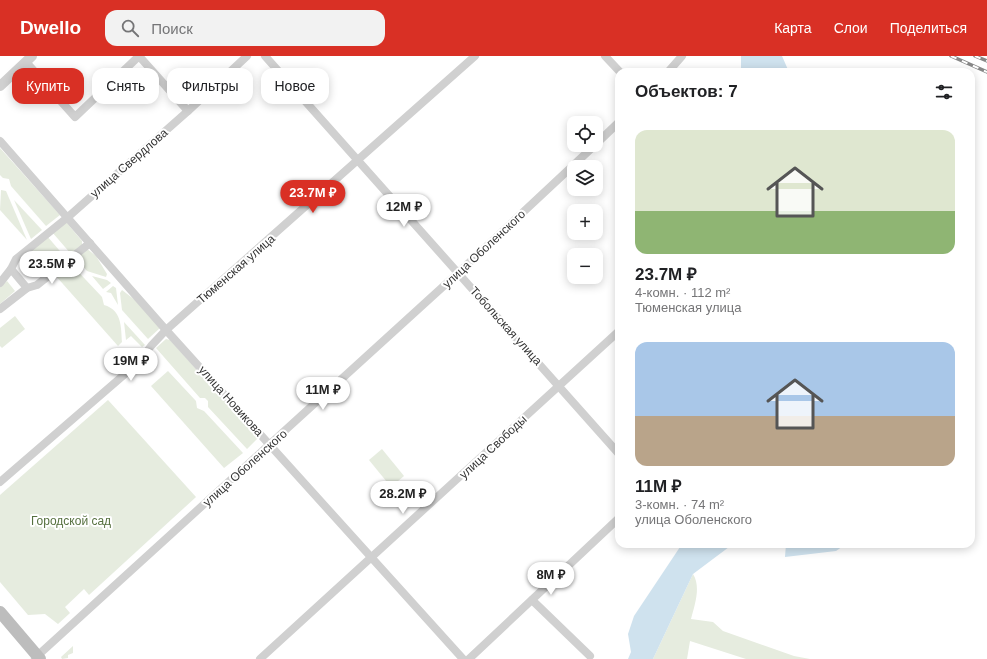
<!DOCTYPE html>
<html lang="ru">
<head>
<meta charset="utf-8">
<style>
	body { margin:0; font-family:Helvetica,sans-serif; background:#f2f2f2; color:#202124; height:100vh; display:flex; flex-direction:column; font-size:15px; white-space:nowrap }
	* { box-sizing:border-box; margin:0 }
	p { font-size:13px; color:#757577 }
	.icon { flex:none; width:22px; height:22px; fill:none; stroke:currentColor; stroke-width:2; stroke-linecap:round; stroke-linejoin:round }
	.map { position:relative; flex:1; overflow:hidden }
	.sheet { position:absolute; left:615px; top:12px; width:360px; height:480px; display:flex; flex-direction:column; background:#fff; border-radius:12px; box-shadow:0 2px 10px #0003 }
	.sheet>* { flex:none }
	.hud { position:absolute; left:12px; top:12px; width:380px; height:36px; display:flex; gap:8px }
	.controls { position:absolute; left:567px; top:60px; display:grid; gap:8px }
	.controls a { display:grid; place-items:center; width:36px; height:36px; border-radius:8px; background:#fff; box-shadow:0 2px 10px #0003; font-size:20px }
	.price { position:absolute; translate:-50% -34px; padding:0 9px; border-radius:14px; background:#fff; color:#222; font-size:13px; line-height:26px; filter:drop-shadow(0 1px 2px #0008) }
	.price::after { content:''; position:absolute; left:50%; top:24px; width:12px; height:9px; margin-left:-6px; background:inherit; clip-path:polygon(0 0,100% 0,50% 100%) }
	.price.active { background:#d93025; color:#fff }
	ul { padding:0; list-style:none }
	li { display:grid; align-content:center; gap:8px; height:212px; padding:0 20px }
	li span { display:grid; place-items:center; height:124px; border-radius:12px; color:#555 }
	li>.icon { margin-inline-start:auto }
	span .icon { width:72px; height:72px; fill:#fffc; stroke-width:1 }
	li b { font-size:17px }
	h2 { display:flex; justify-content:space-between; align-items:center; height:48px; padding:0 20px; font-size:17px }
	.tag { padding:0 14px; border-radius:12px; background:#fff; box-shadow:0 2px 10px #0003; font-size:14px; line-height:36px }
	.tag.active { background:#d93025; color:#fff }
	header { display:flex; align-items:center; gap:24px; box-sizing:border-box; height:56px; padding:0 20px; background:#d93025; color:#fff }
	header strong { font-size:19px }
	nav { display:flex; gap:22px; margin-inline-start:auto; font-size:14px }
	.search { width:280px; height:36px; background:#f2f2f2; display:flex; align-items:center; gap:10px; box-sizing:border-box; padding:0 14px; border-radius:12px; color:#757577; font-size:15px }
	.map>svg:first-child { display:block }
	.green { fill:#e6ecdf }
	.water { fill:#cfe2ee }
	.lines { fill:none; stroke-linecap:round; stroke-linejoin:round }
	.minor { stroke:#d0d0d0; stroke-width:8 }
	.tertiary { stroke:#d0d0d0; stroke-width:10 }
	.secondary { stroke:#bdbdbd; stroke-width:12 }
	.rail-casing { stroke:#888; stroke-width:3.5 }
	.rail { stroke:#fff; stroke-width:2; stroke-dasharray:6; stroke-linecap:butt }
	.labels { text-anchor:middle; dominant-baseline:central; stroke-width:4; stroke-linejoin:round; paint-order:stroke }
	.street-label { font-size:12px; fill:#333; stroke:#fff }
	.park-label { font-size:12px; fill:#56703f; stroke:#fff }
</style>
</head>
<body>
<header>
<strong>Dwello</strong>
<div class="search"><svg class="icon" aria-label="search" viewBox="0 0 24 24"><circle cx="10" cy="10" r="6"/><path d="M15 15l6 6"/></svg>Поиск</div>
<nav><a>Карта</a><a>Слои</a><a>Поделиться</a></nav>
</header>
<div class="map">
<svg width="987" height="603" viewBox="0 0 987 603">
	<rect width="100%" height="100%" fill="#fff"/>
	<g class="green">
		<polygon points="0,92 60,159 46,170 11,130 9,123 3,122 0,119"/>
		<polygon points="1,134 6,135 27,184 0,154"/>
		<polygon points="14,144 42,174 31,183"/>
		<polygon points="66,166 82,185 82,189 71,198 52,176"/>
		<path d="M47 180 65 201C55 210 46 219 32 219L19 205Z"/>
		<polygon points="86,192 96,200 107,218 106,221 87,215 75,201"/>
		<path d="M69 206 102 241 104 249C122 254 121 271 122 286L118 290 55 219Z"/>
		<polygon points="92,220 107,224 111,227 103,233"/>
		<polygon points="7,225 15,235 0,248 0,231"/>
		<polygon points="113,230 116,232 118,249 111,237 106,236"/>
		<polygon points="122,234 135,244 160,272 148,283 122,254 120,237"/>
		<polygon points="15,260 25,273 2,292 0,290 0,272"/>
		<polygon points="124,266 145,289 142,291 131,280 126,284"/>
		<polygon points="166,283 170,284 258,382 247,393 208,351 208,345 205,342 200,342 156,292"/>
		<polygon points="168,315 196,345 197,352 204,355 243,397 224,412 151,330"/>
		<polygon points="108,344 196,441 89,539 84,533 65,551 70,557 58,568 45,558 28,559 0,526 0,439"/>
		<polygon points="382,393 404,420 391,431 369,404"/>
		<path d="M693 518C701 531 695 548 691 563L713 566 723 575 794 600 810 603H746L690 585 687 603H653Z"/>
		<polygon points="73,590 73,597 68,599 68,602 62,603 61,601"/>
	</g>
	<g class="water">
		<polygon points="741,0 782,0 789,16 741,16"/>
		<polygon points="682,488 733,488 693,518 653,603 628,603 631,596 628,578 634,560"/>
		<polygon points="786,488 846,488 836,495 785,501"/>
	</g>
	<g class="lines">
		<g class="minor">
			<polyline points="265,0 619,398"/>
			<polyline points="605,0 620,16"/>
			<polyline points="26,6 75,61 139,0 188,55"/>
			<polyline points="668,16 682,0"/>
			<polyline points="0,85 166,274 463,603"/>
			<polyline points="596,88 619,66"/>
			<polyline points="11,213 27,232"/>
			<polyline points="0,227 11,213 16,203 68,161 188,55 247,0"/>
			<polyline points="0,253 27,232 37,229 90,187"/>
			<polyline points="0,426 140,305 151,290 166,274 475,0"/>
			<polyline points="532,544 590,600"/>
			<polyline points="35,602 458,217 595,89"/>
			<polyline points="260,603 619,275"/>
			<polyline points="469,603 619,462"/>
		</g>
		<polyline class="tertiary" points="0,30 32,0"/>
		<polyline class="secondary" points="0,556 40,603"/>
		<g class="rail-casing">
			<g id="rail">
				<polyline points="951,0 987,16"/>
				<polyline points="975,0 987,5"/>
			</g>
		</g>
		<use href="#rail" class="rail"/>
	</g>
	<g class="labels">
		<g class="street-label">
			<text transform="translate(129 107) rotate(-41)">улица Свердлова</text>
			<text transform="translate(484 193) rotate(-43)">улица Оболенского</text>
			<text transform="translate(236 213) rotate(-41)">Тюменская улица</text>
			<text transform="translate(506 270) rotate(48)">Тобольская улица</text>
			<text transform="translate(231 345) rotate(48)">улица Новикова</text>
			<text transform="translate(493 391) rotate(-43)">улица Свободы</text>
			<text transform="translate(245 412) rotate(-42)">улица Оболенского</text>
		</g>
		<g class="park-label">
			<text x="71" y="465">Городской сад</text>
		</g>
	</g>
</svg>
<div class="controls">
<a><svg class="icon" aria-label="locate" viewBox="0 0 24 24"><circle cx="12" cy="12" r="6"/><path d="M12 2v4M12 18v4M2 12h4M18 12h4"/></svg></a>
<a><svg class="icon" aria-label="layers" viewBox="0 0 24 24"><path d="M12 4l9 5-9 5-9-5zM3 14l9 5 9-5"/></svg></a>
<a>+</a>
<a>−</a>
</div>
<b class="price active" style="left:313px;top:158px">23.7M ₽</b>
<b class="price" style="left:404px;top:172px">12M ₽</b>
<b class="price" style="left:52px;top:229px">23.5M ₽</b>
<b class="price" style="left:131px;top:326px">19M ₽</b>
<b class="price" style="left:323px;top:355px">11M ₽</b>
<b class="price" style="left:403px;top:459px">28.2M ₽</b>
<b class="price" style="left:551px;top:540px">8M ₽</b>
<div class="hud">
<a class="tag active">Купить</a>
<a class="tag">Снять</a>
<a class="tag">Фильтры</a>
<a class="tag">Новое</a>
</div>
<section class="sheet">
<h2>Объектов: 7<svg class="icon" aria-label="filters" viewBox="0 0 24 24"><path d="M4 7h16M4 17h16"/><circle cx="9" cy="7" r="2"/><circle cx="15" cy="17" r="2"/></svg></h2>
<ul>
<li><span style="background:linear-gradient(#dfe7d0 65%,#8fb573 0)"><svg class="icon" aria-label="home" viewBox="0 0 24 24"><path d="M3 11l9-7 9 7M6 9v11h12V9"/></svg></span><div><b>23.7M ₽</b><p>4-комн. · 112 m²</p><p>Тюменская улица</p></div></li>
<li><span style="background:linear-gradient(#a9c7e8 60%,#b9a48a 0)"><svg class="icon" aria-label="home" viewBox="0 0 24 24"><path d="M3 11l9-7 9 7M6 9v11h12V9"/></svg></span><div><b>11M ₽</b><p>3-комн. · 74 m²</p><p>улица Оболенского</p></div></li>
</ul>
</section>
</div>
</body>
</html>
